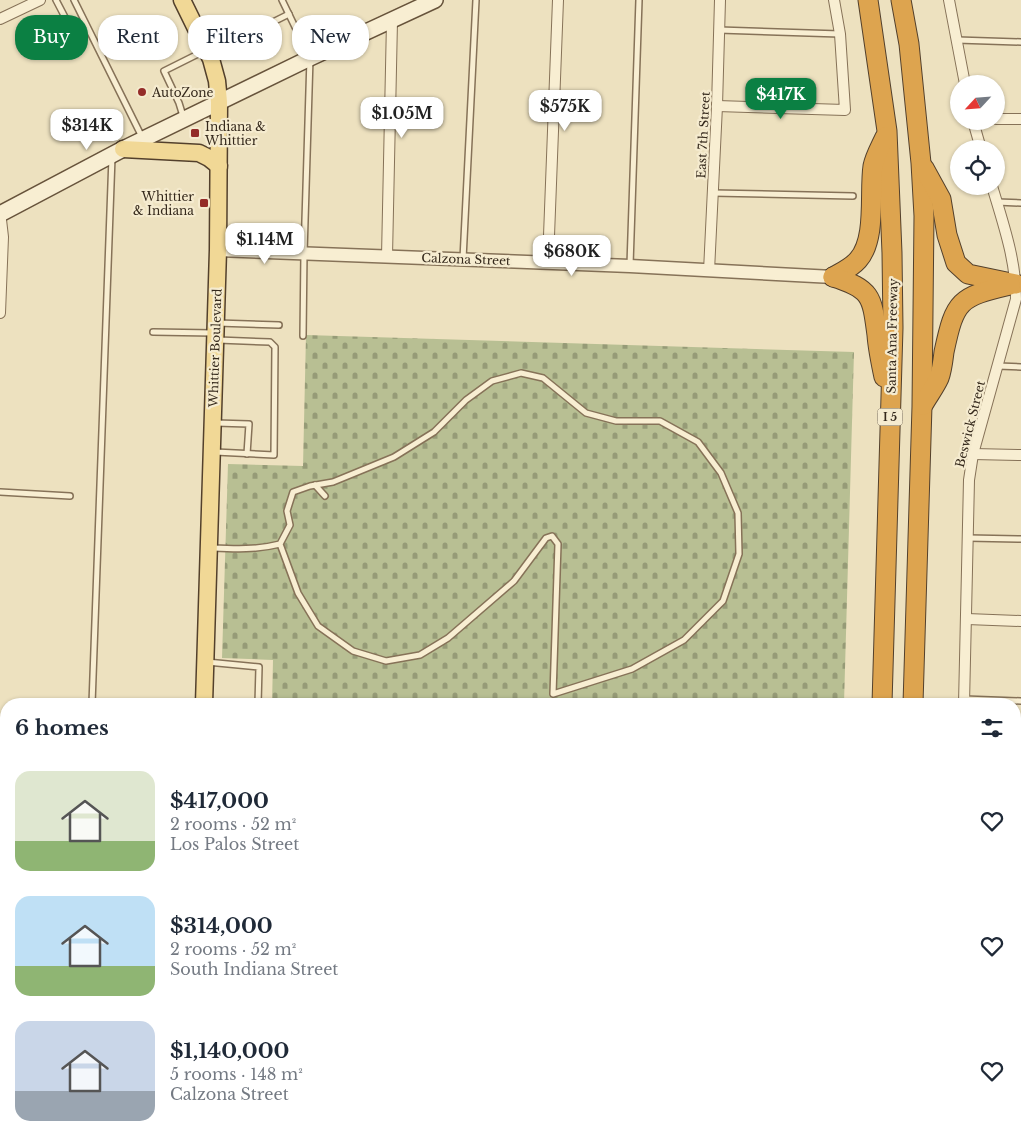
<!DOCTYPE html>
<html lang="en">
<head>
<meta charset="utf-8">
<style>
	body { margin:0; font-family:"Libre Baskerville",serif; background:#f6f6f7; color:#1f2937; height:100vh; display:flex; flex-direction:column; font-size:19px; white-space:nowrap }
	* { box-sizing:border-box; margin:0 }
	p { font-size:16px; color:#747a83 }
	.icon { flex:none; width:28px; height:28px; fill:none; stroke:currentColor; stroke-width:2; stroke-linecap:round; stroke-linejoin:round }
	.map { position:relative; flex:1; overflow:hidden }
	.sheet { position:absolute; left:0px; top:698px; width:1021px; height:446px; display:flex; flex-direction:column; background:#fff; border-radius:20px 20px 0 0; box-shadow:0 1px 4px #0004 }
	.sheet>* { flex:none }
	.banner { position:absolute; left:15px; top:15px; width:500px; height:45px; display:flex; gap:10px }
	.needle { width:32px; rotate:244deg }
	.buttons { position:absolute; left:950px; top:75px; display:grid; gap:10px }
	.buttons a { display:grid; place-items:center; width:55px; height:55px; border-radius:50%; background:#fff; box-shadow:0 1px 4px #0004; font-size:25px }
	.price { position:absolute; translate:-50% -42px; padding:0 11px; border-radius:10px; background:#fff; color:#222; font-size:16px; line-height:32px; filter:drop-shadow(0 1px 2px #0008) }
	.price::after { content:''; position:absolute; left:50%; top:30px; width:15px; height:11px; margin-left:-8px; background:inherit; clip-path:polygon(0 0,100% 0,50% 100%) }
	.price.current { background:#0b8043; color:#fff }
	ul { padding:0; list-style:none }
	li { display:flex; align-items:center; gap:15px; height:125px; padding:0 15px }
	li span { display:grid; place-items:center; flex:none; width:140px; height:100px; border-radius:15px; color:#555 }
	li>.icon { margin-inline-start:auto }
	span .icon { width:60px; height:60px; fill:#fffc; stroke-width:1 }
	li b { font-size:21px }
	h2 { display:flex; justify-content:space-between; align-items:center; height:60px; padding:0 15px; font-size:21px }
	.chip { padding:0 18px; border-radius:20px; background:#fff; box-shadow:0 1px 4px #0004; font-size:18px; line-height:45px }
	.chip.current { background:#0b8043; color:#fff }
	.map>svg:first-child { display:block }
	.cemetery { fill:url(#cemetery-stones) }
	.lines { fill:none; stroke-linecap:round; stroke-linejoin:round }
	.service-casing { stroke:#867258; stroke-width:8 }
	.minor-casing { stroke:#867258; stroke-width:12 }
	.tertiary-casing { stroke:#867258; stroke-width:15 }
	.secondary-casing { stroke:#67533b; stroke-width:18 }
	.primary-casing { stroke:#53402c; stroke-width:19 }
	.motorway-casing { stroke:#53402c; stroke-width:21 }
	.service { stroke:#f8eed2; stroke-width:5 }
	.minor { stroke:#f8eed2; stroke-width:10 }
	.tertiary { stroke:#f8eed2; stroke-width:12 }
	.secondary { stroke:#f8eed2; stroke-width:15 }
	.primary { stroke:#f1d896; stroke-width:16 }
	.motorway { stroke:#dda44f; stroke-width:19 }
	.poi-dot { fill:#942c28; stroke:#f5ebcf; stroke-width:2 }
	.labels { text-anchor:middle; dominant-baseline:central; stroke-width:4.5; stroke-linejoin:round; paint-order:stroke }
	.shield { fill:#f5ebcf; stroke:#6f6352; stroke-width:1 }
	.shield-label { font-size:11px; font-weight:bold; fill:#35291c }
	.poi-label { font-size:12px; fill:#35291c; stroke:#f5ebcf; text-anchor:start }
	.street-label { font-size:12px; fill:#35291c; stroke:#f5ebcf }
</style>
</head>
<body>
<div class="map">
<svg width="1021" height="1143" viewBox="0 0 1021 1143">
	<defs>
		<pattern id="cemetery-stones" width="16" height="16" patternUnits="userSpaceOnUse" patternTransform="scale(1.25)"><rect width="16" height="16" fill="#b8bf93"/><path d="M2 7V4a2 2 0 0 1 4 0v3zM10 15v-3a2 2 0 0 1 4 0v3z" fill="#969b77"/></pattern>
	</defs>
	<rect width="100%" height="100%" fill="#ede1bf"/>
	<polygon class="cemetery" points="306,335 854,352 844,704 272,704 273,660 222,658 228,464 303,466"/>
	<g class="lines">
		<g class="service-casing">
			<g id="service">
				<polyline points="56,0 68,23"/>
				<polyline points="74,0 142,137"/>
				<polyline points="282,0 310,58 304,253 303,336"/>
				<polyline points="719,30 840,34"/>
				<polyline points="957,40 1021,42"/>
				<polyline points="211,53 289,14"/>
				<polyline points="183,116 179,103 164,71 204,51"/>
				<polyline points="713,193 853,196"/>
				<polyline points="997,202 1021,203"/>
				<polyline points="463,259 476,0"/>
				<polyline points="630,265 639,0"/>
				<polyline points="217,323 279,325"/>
				<polyline points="153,332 213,333"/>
				<polyline points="998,366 1021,367"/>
				<polyline points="216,423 249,424 247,454"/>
				<polyline points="215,452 274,455 275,347 270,342 218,340"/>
				<polyline points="315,485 325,496"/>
				<polyline points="0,492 70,496"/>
				<polyline points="968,538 1021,539"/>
				<path d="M212 548C235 549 257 550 280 544L290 525 287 511 293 492 310 486 333 482 394 457 434 432 466 400 492 381 521 373 543 378 586 413 616 421H660L698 442 721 473 738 513 739 554 723 601 684 640 632 669 553 694 558 544 552 536 546 538 514 581 448 638 420 655 386 661 353 651 318 626 298 593 280 544"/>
				<polyline points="207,662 259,667 258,704"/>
				<polyline points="964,699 1021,701"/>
				<polyline points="92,704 112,157"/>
				<polyline points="0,904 6,904"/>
				<polyline points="191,1142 228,1143"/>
				<polyline points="78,1143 78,1138"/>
				<polyline points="120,1143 120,1138"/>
				<polyline points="151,1143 151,1138"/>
				<polyline points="309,1143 309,1138"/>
			</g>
		</g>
		<g class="minor-casing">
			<g id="minor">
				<polyline points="949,0 965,84"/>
				<polyline points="0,19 40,0"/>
				<polyline points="717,106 845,110 840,34 834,0"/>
				<polyline points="996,119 1021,119"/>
				<polyline points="973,121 981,149"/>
				<polyline points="0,211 3,237 0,313"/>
				<polyline points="387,256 392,21"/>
				<polyline points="548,262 558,0"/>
				<polyline points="709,271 717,106 720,0"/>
				<polyline points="973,454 1021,455"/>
				<polyline points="967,619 1021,621"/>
				<path d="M964 704 969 480 973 454 1016 299C1016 260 1003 223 992 186"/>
				<polyline points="0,740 6,741"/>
				<polyline points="1015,782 1021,782"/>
				<polyline points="404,1143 404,1138"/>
				<polyline points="615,1143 616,1138"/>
				<polyline points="824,1143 824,1138"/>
				<polyline points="982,1143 983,1138"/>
			</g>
		</g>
		<g class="tertiary-casing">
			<polyline id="tertiary" points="218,250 630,266 833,277"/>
		</g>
		<g class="secondary-casing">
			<polyline id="secondary" points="0,214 123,149 310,58 435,0"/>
		</g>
		<g class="primary-casing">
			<g id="primary">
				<polyline points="182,0 211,59 217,81 219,102 218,250 204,704"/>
				<polyline points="123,149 199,153 209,158 219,166"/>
				<polyline points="188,1143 188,1138"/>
			</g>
		</g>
		<g class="motorway-casing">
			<g id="motorway">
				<polyline points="868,0 887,131 892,253 893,328 882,704"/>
				<polyline points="901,0 909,44 921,163 924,216 922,406 913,704"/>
				<polyline points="924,168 941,199 947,235 956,263 968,274 1016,284"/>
				<path d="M833 277C842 272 851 268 858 260 877 239 869 192 873 166 875 156 881 146 885 137"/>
				<path d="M833 277C872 289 872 297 877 335 878 349 881 363 884 377"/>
				<path d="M923 405C928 396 935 387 939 378 942 370 943 360 944 352 955 300 959 297 1010 285"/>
				<polyline points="871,1143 871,1138"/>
				<polyline points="900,1143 901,1138"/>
			</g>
		</g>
		<use href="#service" class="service"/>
		<use href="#minor" class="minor"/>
		<use href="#tertiary" class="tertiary"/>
		<use href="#secondary" class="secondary"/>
		<use href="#primary" class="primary"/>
		<use href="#motorway" class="motorway"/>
	</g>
	<g class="poi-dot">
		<circle cx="142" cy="92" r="5"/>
		<rect x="190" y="128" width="10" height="10" rx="2.5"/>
		<rect x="199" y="198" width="10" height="10" rx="2.5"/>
	</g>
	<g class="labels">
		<rect class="shield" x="877.5" y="408.5" width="25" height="17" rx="4"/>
		<g class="shield-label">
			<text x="890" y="417">I 5</text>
		</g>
		<g class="poi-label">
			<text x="152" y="92">AutoZone</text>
			<text x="205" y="126">Indiana &amp;<tspan x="205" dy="14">Whittier</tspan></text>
			<text x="194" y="196" text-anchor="end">Whittier<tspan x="194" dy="14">&amp; Indiana</tspan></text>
		</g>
		<g class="street-label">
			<text transform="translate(703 135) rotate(-87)">East 7th Street</text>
			<text transform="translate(466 259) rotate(2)">Calzona Street</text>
			<text transform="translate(892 336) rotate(-89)">Santa Ana Freeway</text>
			<text transform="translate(215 348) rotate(-88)">Whittier Boulevard</text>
			<text transform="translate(970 424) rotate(-76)">Beswick Street</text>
		</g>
	</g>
</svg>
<div class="buttons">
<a><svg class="needle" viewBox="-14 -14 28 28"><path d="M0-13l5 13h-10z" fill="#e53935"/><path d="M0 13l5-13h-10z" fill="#747a83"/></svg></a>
<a><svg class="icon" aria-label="locate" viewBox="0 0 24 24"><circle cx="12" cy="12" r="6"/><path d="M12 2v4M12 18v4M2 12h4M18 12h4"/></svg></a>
</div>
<b class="price current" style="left:781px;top:120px">$417K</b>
<b class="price" style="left:565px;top:132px">$575K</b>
<b class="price" style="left:402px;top:139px">$1.05M</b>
<b class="price" style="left:87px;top:151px">$314K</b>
<b class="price" style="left:265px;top:265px">$1.14M</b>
<b class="price" style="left:572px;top:277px">$680K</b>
<div class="banner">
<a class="chip current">Buy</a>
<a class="chip">Rent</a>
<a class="chip">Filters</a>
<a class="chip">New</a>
</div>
<section class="sheet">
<h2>6 homes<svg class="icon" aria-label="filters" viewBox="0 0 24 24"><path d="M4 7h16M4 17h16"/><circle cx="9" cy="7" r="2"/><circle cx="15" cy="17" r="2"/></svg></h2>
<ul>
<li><span style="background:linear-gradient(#dfe7d0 70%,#8fb573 0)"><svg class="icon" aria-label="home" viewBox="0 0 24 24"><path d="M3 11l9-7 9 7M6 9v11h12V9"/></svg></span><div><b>$417,000</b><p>2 rooms · 52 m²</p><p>Los Palos Street</p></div><svg class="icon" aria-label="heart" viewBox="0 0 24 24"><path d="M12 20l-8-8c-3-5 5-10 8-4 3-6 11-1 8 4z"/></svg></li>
<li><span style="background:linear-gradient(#bfe0f5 70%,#8fb573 0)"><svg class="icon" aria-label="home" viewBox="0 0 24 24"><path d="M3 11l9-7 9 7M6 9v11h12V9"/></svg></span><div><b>$314,000</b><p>2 rooms · 52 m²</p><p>South Indiana Street</p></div><svg class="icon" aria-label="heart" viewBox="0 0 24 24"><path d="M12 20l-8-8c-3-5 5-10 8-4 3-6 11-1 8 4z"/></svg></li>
<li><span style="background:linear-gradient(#c9d6e8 70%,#9aa5b1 0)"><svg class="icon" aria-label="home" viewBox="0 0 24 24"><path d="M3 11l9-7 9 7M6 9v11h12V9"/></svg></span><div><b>$1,140,000</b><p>5 rooms · 148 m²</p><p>Calzona Street</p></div><svg class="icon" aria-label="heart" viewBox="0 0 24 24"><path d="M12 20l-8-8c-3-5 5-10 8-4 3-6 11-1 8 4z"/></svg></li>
</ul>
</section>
</div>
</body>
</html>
